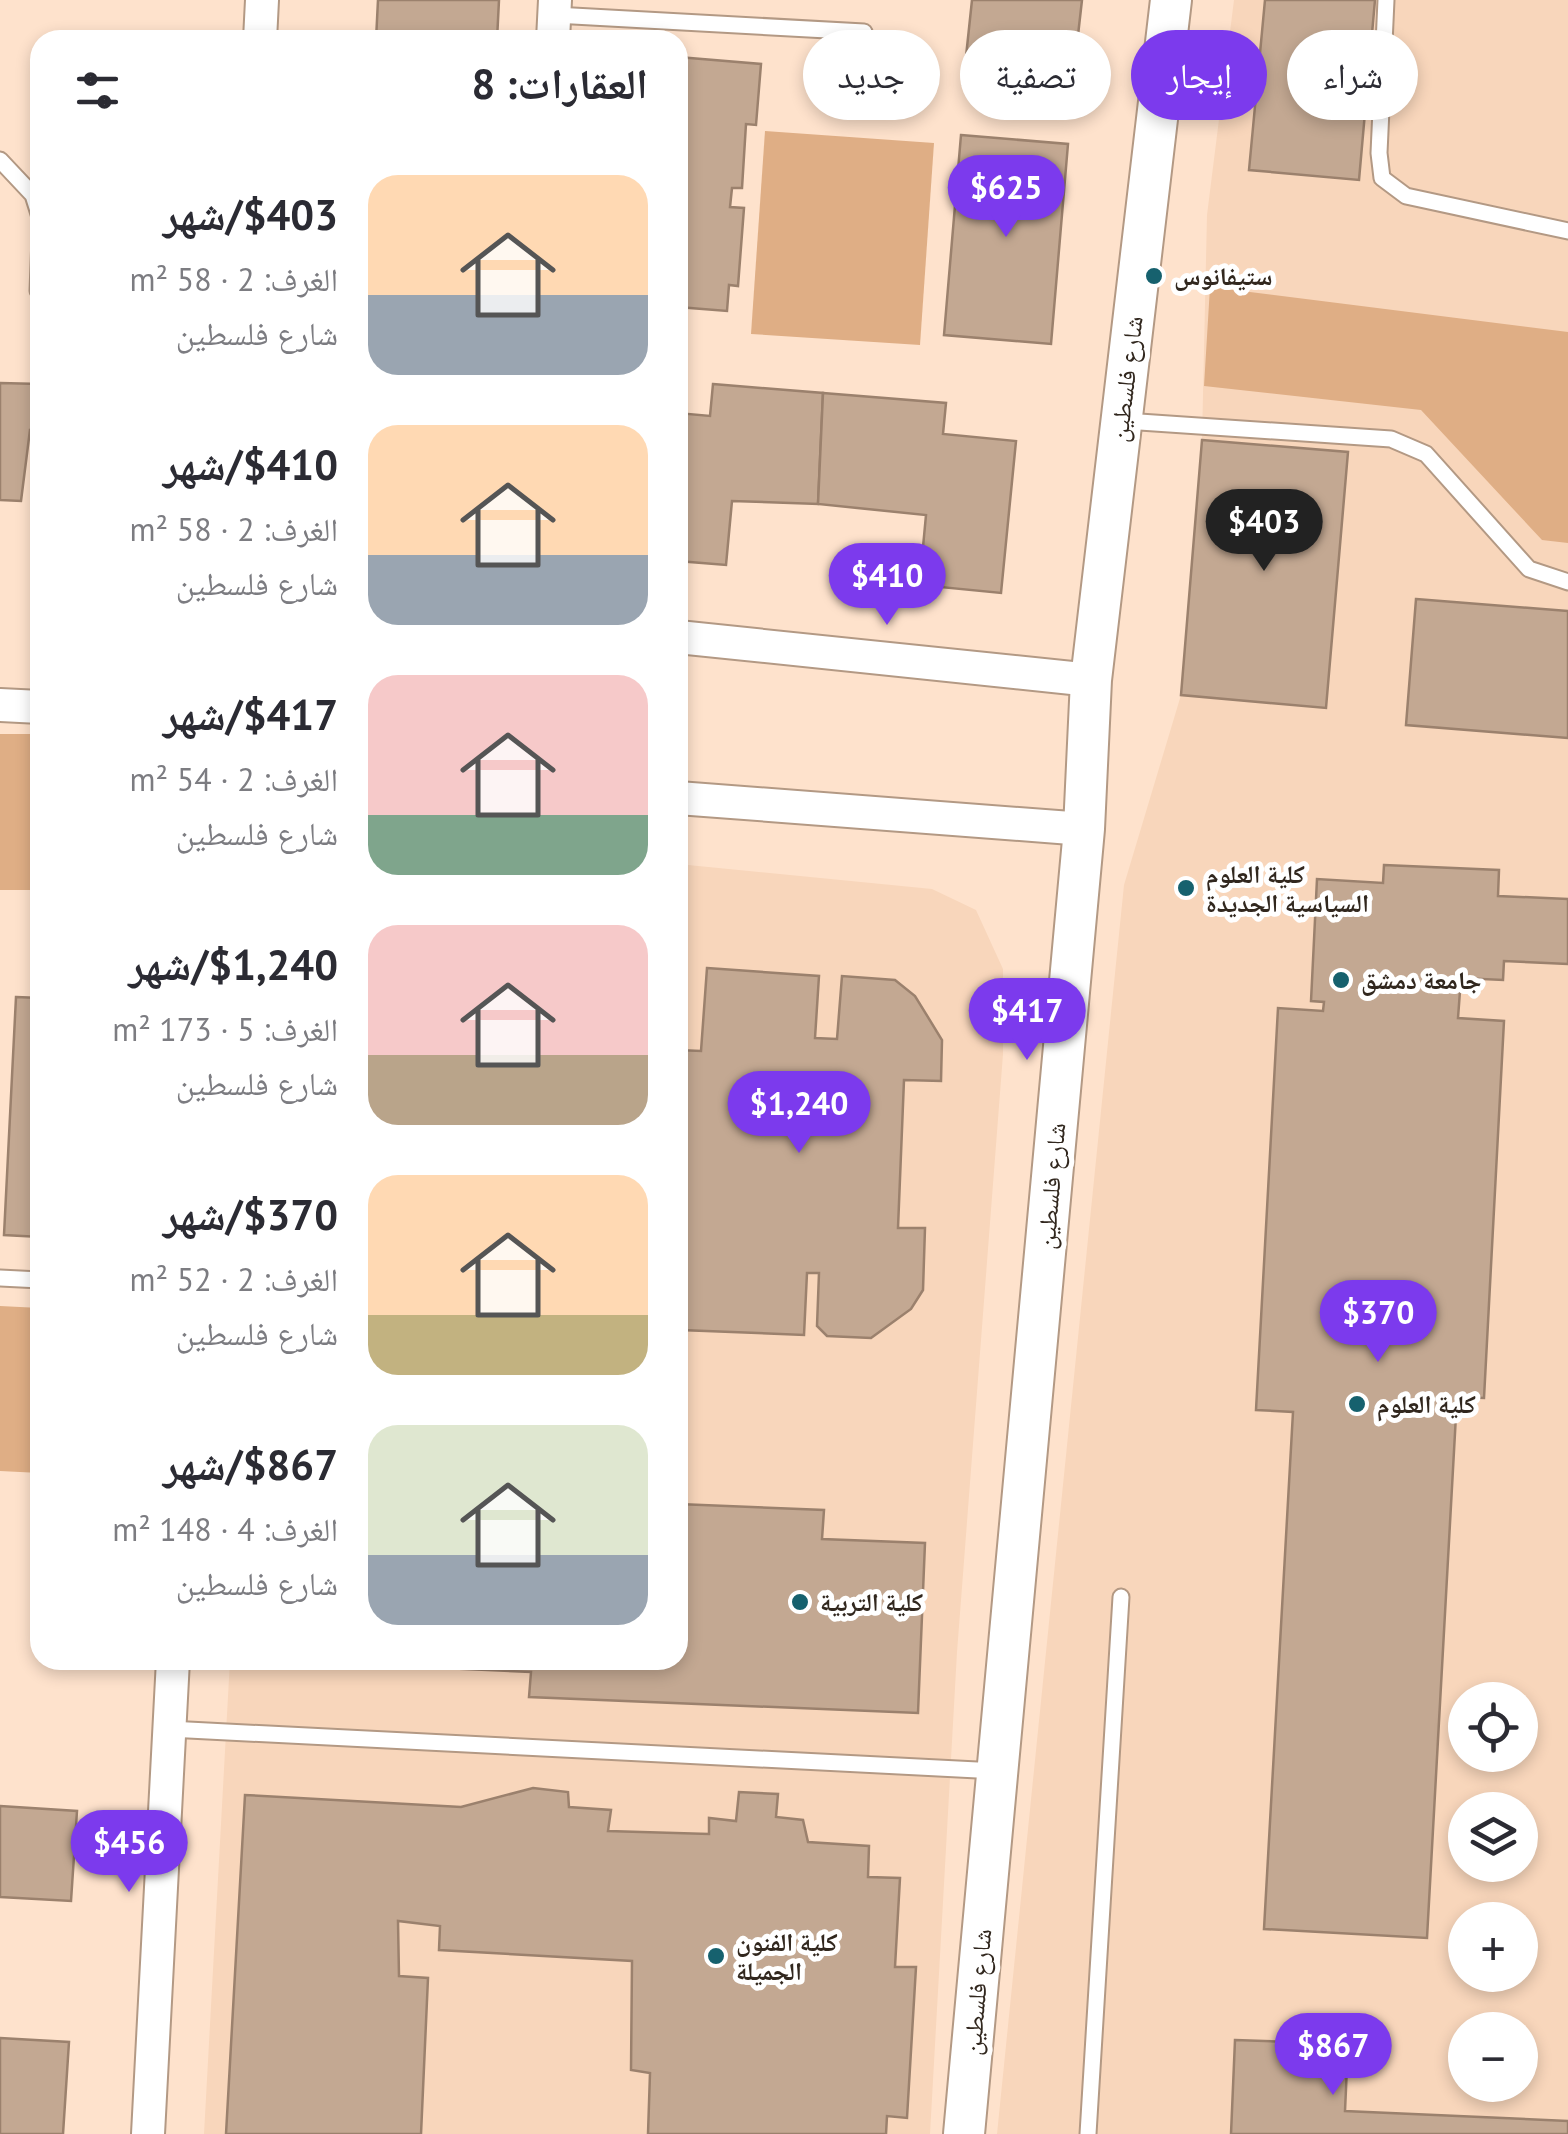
<!DOCTYPE html>
<html lang="ar">
<head>
<meta charset="utf-8">
<style>
	body { margin:0; font-family:"PT Sans","Noto Naskh Arabic",sans-serif; background:#f2f2f3; color:#2b2b33; direction:rtl; height:100vh; display:flex; flex-direction:column; font-size:38px; white-space:nowrap }
	* { box-sizing:border-box; margin:0 }
	p { font-size:32px; color:#7c7c81 }
	.icon { flex:none; width:55px; height:55px; fill:none; stroke:currentColor; stroke-width:2; stroke-linecap:round; stroke-linejoin:round }
	.map { position:relative; flex:1; overflow:hidden; direction:ltr }
	.details { position:absolute; left:30px; top:30px; width:658px; height:1640px; display:flex; flex-direction:column; background:#fff; border-radius:30px; box-shadow:0 5px 15px #0003; direction:rtl }
	.details>* { flex:none }
	.top-card { position:absolute; left:718px; top:30px; width:700px; height:90px; direction:rtl; display:flex; gap:20px }
	.controls { position:absolute; left:1448px; top:1682px; display:grid; gap:20px }
	.controls a { display:grid; place-items:center; width:90px; height:90px; border-radius:50%; background:#fff; box-shadow:0 5px 15px #0003; font-size:50px }
	.price { position:absolute; translate:-50% -85px; padding:0 22px; border-radius:35px; background:#7c3aed; color:#fff; font-size:32px; line-height:65px; filter:drop-shadow(0 2px 5px #0008) }
	.price::after { content:''; position:absolute; left:50%; top:60px; width:30px; height:22px; margin-left:-15px; background:inherit; clip-path:polygon(0 0,100% 0,50% 100%) }
	.price.on { background:#222; color:#fff }
	ul { padding:0; list-style:none }
	li { display:flex; align-items:center; gap:30px; height:250px; padding:0 40px }
	li span { display:grid; place-items:center; flex:none; width:280px; height:200px; border-radius:30px; color:#555 }
	li>.icon { margin-inline-start:auto }
	span .icon { width:120px; height:120px; fill:#fffc; stroke-width:1 }
	li b { font-size:42px }
	h2 { display:flex; justify-content:space-between; align-items:center; height:120px; padding:0 40px; font-size:42px }
	.pill { padding:0 35px; border-radius:45px; background:#fff; box-shadow:0 5px 15px #0003; font-size:35px; line-height:90px }
	.pill.on { background:#7c3aed; color:#fff }
	.map>svg:first-child { display:block }
	.built { fill:#f8d6bb; fill-rule:evenodd }
	.green { fill:#dfae85 }
	.building { fill:#c3a892; stroke:#9b816d; stroke-width:2.5 }
	.lines { fill:none; stroke-linecap:round; stroke-linejoin:round }
	.service-casing { stroke:#b39984; stroke-width:19 }
	.minor-casing { stroke:#b39984; stroke-width:36 }
	.tertiary-casing { stroke:#b39984; stroke-width:44 }
	.service { stroke:#fff; stroke-width:15 }
	.minor { stroke:#fff; stroke-width:32 }
	.tertiary { stroke:#fff; stroke-width:40 }
	.poi-dot { fill:#16616e; stroke:#fff; stroke-width:4 }
	.labels { text-anchor:middle; dominant-baseline:central; stroke-width:10; stroke-linejoin:round; paint-order:stroke }
	.poi-label { font-size:25px; font-weight:bold; fill:#31271e; stroke:#fff; text-anchor:start }
	.street-label { font-size:25px; fill:#31271e; stroke:#fff }
</style>
</head>
<body>
<div class="map">
<svg width="1568" height="2134" viewBox="0 0 1568 2134">
	<rect width="100%" height="100%" fill="#fee2cc"/>
	<g class="built">
		<path d="M1234 0H1568V2134H997L1124 885 1181 695 1202 440 1207 215ZM1465 1700H1520V1755H1465ZM1465 1810H1520V1865H1465ZM1465 1920H1520V1975H1465ZM1465 2030H1520V2085H1465Z"/>
		<polygon points="678,864 932,889 976,910 1003,969 1003,1054 957,1652 930,2134 204,2134 230,1660 678,1660"/>
	</g>
	<g class="green">
		<polygon points="765,131 934,143 920,345 751,334"/>
		<polygon points="1210,287 1568,332 1568,543 1542,540 1421,410 1204,386"/>
		<rect x="0" y="734" width="40" height="156"/>
		<polygon points="0,1306 40,1308 40,1473 0,1471"/>
	</g>
	<g class="building">
		<polygon points="378,0 499,0 497,40 376,40"/>
		<polygon points="972,0 1082,0 1071,97 963,85"/>
		<polygon points="1265,0 1375,0 1359,180 1249,170"/>
		<polygon points="678,57 761,64 756,125 746,124 742,188 732,188 730,207 744,208 738,286 729,285 727,311 678,307"/>
		<polygon points="961,135 1068,144 1051,344 944,335"/>
		<polygon points="0,383 40,384 40,429 30,430 21,501 0,500"/>
		<polygon points="713,384 823,393 818,504 732,501 726,565 678,561 678,413 710,416"/>
		<polygon points="823,393 946,403 943,434 1016,441 1001,593 899,583 903,545 923,547 926,515 818,504"/>
		<polygon points="1202,440 1348,452 1326,708 1181,695"/>
		<polygon points="40,569 40,688 34,688"/>
		<polygon points="1416,599 1568,611 1568,738 1406,725"/>
		<polygon points="1384,865 1499,870 1498,896 1568,899 1568,964 1504,961 1503,980 1461,978 1458,1018 1504,1021 1484,1398 1457,1397 1427,1938 1264,1929 1293,1412 1256,1410 1278,1008 1323,1011 1324,1002 1311,1001 1317,879 1383,883"/>
		<polygon points="707,968 819,976 815,1038 837,1039 842,976 895,980 915,996 942,1040 941,1081 904,1080 898,1228 925,1228 923,1290 911,1309 871,1338 827,1336 817,1326 819,1273 807,1273 804,1335 681,1330 685,1249 678,1249 678,1050 701,1051"/>
		<polygon points="16,997 40,998 40,1237 4,1235"/>
		<polygon points="678,1504 824,1510 822,1539 925,1543 918,1713 529,1697 531,1672 306,1662 678,1660"/>
		<polygon points="533,1788 568,1792 569,1807 611,1810 608,1831 709,1834 709,1818 736,1821 739,1792 778,1794 776,1817 803,1820 808,1842 869,1846 868,1877 900,1878 895,1967 916,1967 907,2118 887,2116 886,2134 648,2134 650,2073 631,2070 632,1961 439,1950 440,1926 398,1921 399,1976 428,1978 421,2134 226,2134 245,1795 461,1807"/>
		<polygon points="0,1806 77,1811 71,1901 0,1897"/>
		<polygon points="0,2038 69,2042 63,2134 0,2134"/>
		<polygon points="1235,2040 1348,2044 1345,2111 1568,2121 1568,2134 1231,2134"/>
	</g>
	<g class="lines">
		<g class="service-casing">
			<g id="service">
				<polyline points="1386,0 1379,153 1382,178 1406,196 1568,231"/>
				<polyline points="555,15 864,32"/>
				<polyline points="0,160 33,195 40,217"/>
				<polyline points="38,291 40,237"/>
				<polyline points="1125,421 1391,439 1426,454 1529,569 1568,582"/>
				<polyline points="0,1278 40,1280"/>
				<polyline points="169,1729 997,1771"/>
				<polyline points="1088,2134 1121,1597"/>
			</g>
		</g>
		<g class="minor-casing">
			<g id="minor">
				<polyline points="260,40 262,0"/>
				<polyline points="553,40 555,0"/>
				<polyline points="678,637 1091,680"/>
				<polyline points="0,705 40,707"/>
				<polyline points="678,798 1084,829"/>
				<polyline points="148,2134 173,1660"/>
			</g>
		</g>
		<g class="tertiary-casing">
			<polyline id="tertiary" points="964,2134 1084,829 1091,680 1171,0"/>
		</g>
		<use href="#service" class="service"/>
		<use href="#minor" class="minor"/>
		<use href="#tertiary" class="tertiary"/>
	</g>
	<g class="poi-dot">
		<circle cx="1154" cy="276" r="10"/>
		<circle cx="1186" cy="888" r="10"/>
		<circle cx="1341" cy="980" r="10"/>
		<circle cx="1357" cy="1404" r="10"/>
		<circle cx="800" cy="1602" r="10"/>
		<circle cx="716" cy="1956" r="10"/>
	</g>
	<g class="labels">
		<g class="poi-label">
			<text x="1174" y="276">ستيفانوس</text>
			<text x="1206" y="874">كلية العلوم<tspan x="1206" dy="29">السياسية الجديدة</tspan></text>
			<text x="1361" y="980">جامعة دمشق</text>
			<text x="1377" y="1404">كلية العلوم</text>
			<text x="820" y="1602">كلية التربية</text>
			<text x="736" y="1942">كلية الفنون<tspan x="736" dy="29">الجميلة</tspan></text>
		</g>
		<g class="street-label">
			<text transform="translate(1126 379) rotate(-83)">شارع فلسطين</text>
			<text transform="translate(1051 1186) rotate(-85)">شارع فلسطين</text>
			<text transform="translate(977 1992) rotate(-85)">شارع فلسطين</text>
		</g>
	</g>
</svg>
<div class="controls">
<a><svg class="icon" aria-label="locate" viewBox="0 0 24 24"><circle cx="12" cy="12" r="6"/><path d="M12 2v4M12 18v4M2 12h4M18 12h4"/></svg></a>
<a><svg class="icon" aria-label="layers" viewBox="0 0 24 24"><path d="M12 4l9 5-9 5-9-5zM3 14l9 5 9-5"/></svg></a>
<a>+</a>
<a>−</a>
</div>
<b class="price" style="left:1006px;top:240px">$625</b>
<b class="price on" style="left:1264px;top:574px">$403</b>
<b class="price" style="left:887px;top:628px">$410</b>
<b class="price" style="left:1027px;top:1063px">$417</b>
<b class="price" style="left:799px;top:1156px">$1,240</b>
<b class="price" style="left:1378px;top:1365px">$370</b>
<b class="price" style="left:129px;top:1895px">$456</b>
<b class="price" style="left:1333px;top:2098px">$867</b>
<div class="top-card">
<a class="pill">شراء</a>
<a class="pill on">إيجار</a>
<a class="pill">تصفية</a>
<a class="pill">جديد</a>
</div>
<section class="details">
<h2>العقارات: 8<svg class="icon" aria-label="filters" viewBox="0 0 24 24"><path d="M4 7h16M4 17h16"/><circle cx="9" cy="7" r="2"/><circle cx="15" cy="17" r="2"/></svg></h2>
<ul>
<li><span style="background:linear-gradient(#ffd9b3 60%,#9aa5b1 0)"><svg class="icon" aria-label="home" viewBox="0 0 24 24"><path d="M3 11l9-7 9 7M6 9v11h12V9"/></svg></span><div><b>$403/شهر</b><p>الغرف: 2 · 58 m²</p><p>شارع فلسطين</p></div></li>
<li><span style="background:linear-gradient(#ffd9b3 65%,#9aa5b1 0)"><svg class="icon" aria-label="home" viewBox="0 0 24 24"><path d="M3 11l9-7 9 7M6 9v11h12V9"/></svg></span><div><b>$410/شهر</b><p>الغرف: 2 · 58 m²</p><p>شارع فلسطين</p></div></li>
<li><span style="background:linear-gradient(#f6c9c9 70%,#7fa58c 0)"><svg class="icon" aria-label="home" viewBox="0 0 24 24"><path d="M3 11l9-7 9 7M6 9v11h12V9"/></svg></span><div><b>$417/شهر</b><p>الغرف: 2 · 54 m²</p><p>شارع فلسطين</p></div></li>
<li><span style="background:linear-gradient(#f6c9c9 65%,#b9a48a 0)"><svg class="icon" aria-label="home" viewBox="0 0 24 24"><path d="M3 11l9-7 9 7M6 9v11h12V9"/></svg></span><div><b>$1,240/شهر</b><p>الغرف: 5 · 173 m²</p><p>شارع فلسطين</p></div></li>
<li><span style="background:linear-gradient(#ffd9b3 70%,#c2b280 0)"><svg class="icon" aria-label="home" viewBox="0 0 24 24"><path d="M3 11l9-7 9 7M6 9v11h12V9"/></svg></span><div><b>$370/شهر</b><p>الغرف: 2 · 52 m²</p><p>شارع فلسطين</p></div></li>
<li><span style="background:linear-gradient(#dfe7d0 65%,#9aa5b1 0)"><svg class="icon" aria-label="home" viewBox="0 0 24 24"><path d="M3 11l9-7 9 7M6 9v11h12V9"/></svg></span><div><b>$867/شهر</b><p>الغرف: 4 · 148 m²</p><p>شارع فلسطين</p></div></li>
</ul>
</section>
</div>
</body>
</html>
